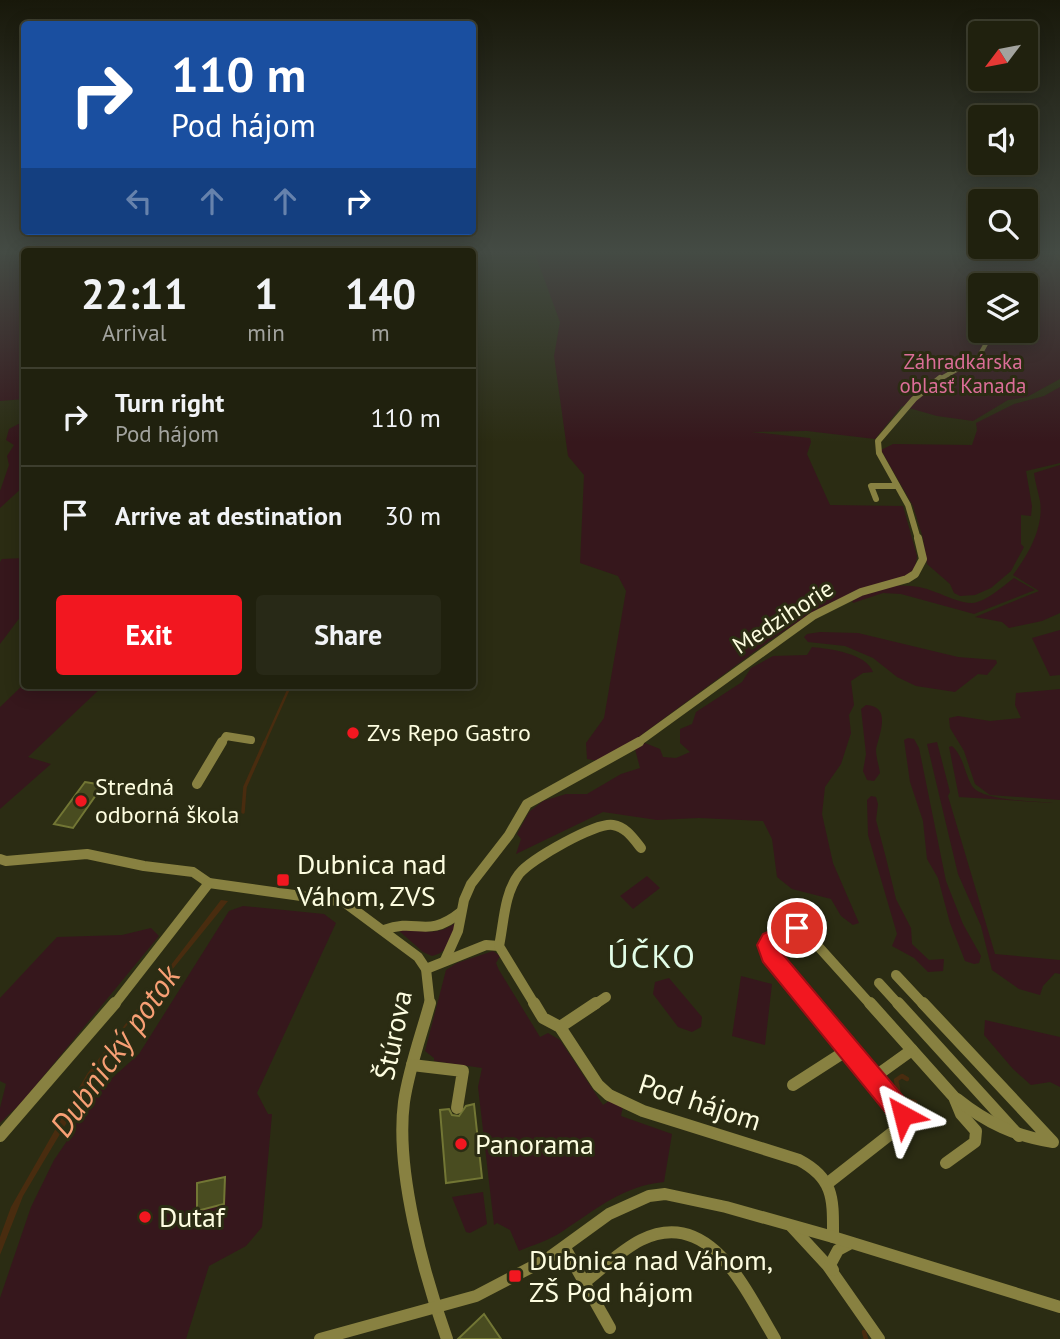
<!DOCTYPE html>
<meta charset="utf-8">
<style>
body{margin:0;font-family:"PT Sans",sans-serif;background:#282917;color:#f1f3f6;height:100vh;display:flex;flex-direction:column;font-size:26px;white-space:nowrap}
*{box-sizing:border-box;margin:0}
p{font-size:23px;color:#a2a39e}
.icon{flex:none;width:38px;height:38px;fill:none;stroke:currentColor;stroke-width:2;stroke-linecap:round;stroke-linejoin:round}
.map{position:relative;flex:1;overflow:hidden}
.sheet{position:absolute;left:21px;top:248px;width:455px;height:441px;display:flex;flex-direction:column;background:#20210e;border-radius:7px;box-shadow:0 4px 18px #0003,0 0 0 2px #3d3e2e}
.sheet>*{flex:none}
.banner{position:absolute;left:21px;top:21px;width:455px;height:214px;border-radius:7px;box-shadow:0 4px 18px #0003,0 0 0 2px #3d3e2e;background:#1a4fa0;color:#fff;overflow:hidden}
.needle{width:46px;rotate:238deg}
.tools{position:absolute;left:968px;top:21px;display:grid;gap:14px}
.tools a{display:grid;place-items:center;width:70px;height:70px;border-radius:7px;background:#20210e;box-shadow:0 4px 18px #0003,0 0 0 2px #3d3e2e;font-size:35px}
.pin{position:absolute;display:grid;place-items:center;width:60px;height:60px;color:#fff;margin:-30px;border:4px solid #fff;border-radius:50%;box-shadow:0 2px 7px #0007}
.me{position:absolute;width:77px;margin:-38px;rotate:322deg;stroke-linejoin:round;filter:drop-shadow(0 0 5px #0008)}
.turn{display:flex;align-items:center;gap:24px;height:147px;padding:0 35px;font-size:32px}
.turn .icon{width:91px;height:91px;stroke-width:2.5}
.turn b{display:block;font-size:49px;line-height:60px}
.lanes{display:flex;align-items:center;height:66px;padding:0 35px;background:#0003;justify-content:center;gap:35px;direction:ltr}
.lanes .off{opacity:.35}
.eta{display:flex;justify-content:space-evenly;align-items:center;height:119px;text-align:center}
.eta b{font-size:42px;font-weight:800;line-height:49px}
.button{display:flex;gap:14px;margin-top:auto;padding:14px 35px}
.button a{flex:1;height:80px;border-radius:7px;background:#f21720;color:#fff;font-size:28px;font-weight:800;line-height:80px;text-align:center}
.button a+a{background:#282917;color:#f1f3f6}
ul{padding:0;list-style:none}
li{display:flex;align-items:center;gap:21px;height:98px;padding:0 35px;border-top:2px solid #3d3e2e}
li div{flex:1}
li b{display:block;font-size:26px}
li em{font-style:normal}
.map>svg:first-child{display:block}
.green{fill:#36171c;fill-rule:evenodd}
.water{fill:#492c0f}
.lines{fill:none;stroke-linecap:round;stroke-linejoin:round}
.stream-far3{stroke:#492c0f;stroke-width:2}
.stream-far2{stroke:#492c0f;stroke-width:2.5}
.stream-far1{stroke:#492c0f;stroke-width:3.5}
.stream{stroke:#492c0f;stroke-width:4.5}
.building{fill:#494c20;stroke:#727634;stroke-width:2}
.street-far4{stroke:#888141;stroke-width:4.5}
.street-far3{stroke:#888141;stroke-width:6}
.street-far2{stroke:#888141;stroke-width:8}
.street-far1{stroke:#888141;stroke-width:10}
.street{stroke:#888141;stroke-width:12}
.route{fill:#f21720;stroke:#9d0f15;stroke-width:2}
.poi-dot{fill:#f21720;stroke:#2b2c13;stroke-width:2.5}
.labels{text-anchor:middle;stroke-width:6;stroke-linejoin:round;paint-order:stroke}
.far-park-label{font-size:21px;fill:#db6e98;stroke:#2b2c13}
.street-label{font-size:24px;fill:#fdfde0;stroke:#2b2c13}
.poi-label{font-size:24px;fill:#fdfde0;stroke:#2b2c13;text-anchor:start}
.near-poi-label{font-size:28px;fill:#fdfde0;stroke:#2b2c13;text-anchor:start}
.near-street-label{font-size:28px;fill:#fdfde0;stroke:#2b2c13}
.near-water-label{font-size:32px;font-style:italic;fill:#f79f74;stroke:#2b2c13}
.near-quarter-label{font-size:33px;letter-spacing:2px;fill:#e2fde8;stroke:#2b2c13}
</style>
<div class="map">
<svg width="1060" height="1339" viewBox="0 0 1060 1339">
<rect width="100%" height="100%" fill="#2b2c13"/>
<!-- green -->
<g class="green">
<polygon points="0,254 24,254 24,399 0,401"/>
<path d="M535 254H1060V379L1027 397 1008 400 973 421 937 416 902 406 875 439 807 431 751 432 810 438 811 442 807 454 830 505 903 506 917 556 915 569 904 577 859 590 818 609 769 641 621 750 598 761 587 759 586 743 604 718 626 591 618 576 580 563 584 475 568 456 554 356 560 322ZM980 285H1026V331H980Z"/>
<polygon points="1060,387 1060,463 1026,471 1032,506 1031,516 1021,515 1021,544 1024,547 1011,571 991,588 975,595 960,596 954,593 950,584 927,564 923,538 913,506 881,450 893,444 972,445 977,430 976,423 1014,404 1044,396"/>
<polygon points="24,421 24,486 0,508 0,491 9,465 7,456 14,445 6,440 9,429"/>
<path d="M1060 465V613L1042 621 1009 628 1002 622 975 617 1039 591 1013 575C1028 555 1044 528 1040 501 1038 491 1035 482 1034 473Z"/>
<polygon points="24,558 24,612 0,644 0,562 2,559"/>
<path d="M1014 578 1035 590 974 614 901 594 883 593 853 603 852 600C880 586 906 580 935 592 947 596 959 603 972 603 986 602 1002 587 1014 578Z"/>
<polygon points="1060,630 1060,675 1050,676 1032,638"/>
<polygon points="820,632 858,633 958,657 996,660 997,663 987,675 978,674 955,692 916,686 897,677 873,658 845,646 808,642 804,637 807,634"/>
<path d="M812 647C830 649 866 653 873 672L863 673 851 681 854 705 849 715 851 733 841 764 825 787 822 814 833 863 859 923 853 925 841 916 831 899 792 889 777 877 772 839 763 821 699 818 657 820 603 812 516 854 521 839 517 834 529 812 543 801 566 794H587L621 774 640 768 635 749 645 743 660 749 663 757 676 758 690 752 680 743V729L692 724 696 712 742 682 751 668 773 656 807 655Z"/>
<polygon points="24,684 103,686 28,757 51,764 0,809 0,707"/>
<polygon points="1060,689 1060,800 990,795 975,784 964,751 950,728 949,718 958,716 990,721 1021,718 1015,705 1016,693"/>
<path d="M866 705C894 706 877 739 876 750 876 757 879 766 880 773L874 781 867 780 863 771 866 754 861 709Z"/>
<polygon points="908,738 914,739 919,748 946,881 963,924 981,956 979,963 974,964 965,961 950,923 938,878 927,859 923,821 910,782 904,740"/>
<polygon points="937,742 950,792 948,796 995,954 1060,960 1060,974 1055,973 1043,986 1040,995 1019,989 992,970 981,926 958,874 927,744"/>
<path d="M952 746C964 757 964 772 972 786 982 801 1035 801 1053 803L959 797 949 747Z"/>
<polygon points="871,796 876,797 878,804 876,820 886,858 896,899 911,928 912,944 929,960 944,959 943,971 928,972 914,958 892,946 897,934 868,835 867,800"/>
<polygon points="647,876 660,888 633,909 620,896"/>
<polygon points="243,906 324,914 336,923 257,1093 268,1114 272,1114 262,1227 246,1246 209,1266 186,1339 0,1339 0,1298 31,1207 54,1160 69,1138 72,1126 92,1096 139,1054 229,911"/>
<path d="M457 921C453 937 450 952 432 956L423 952 398 930 402 927C422 931 440 937 457 921Z"/>
<polygon points="151,928 159,936 22,1102 0,1123 0,1108 6,1084 0,1081 0,998 57,937 122,935"/>
<path d="M493 951 500 956 496 963 499 970 540 1037 548 1033 560 1040 603 1105 612 1099 623 1106 621 1116 672 1134 664 1182C623 1186 596 1209 563 1231 550 1240 533 1245 519 1251L510 1230 497 1223 494 1225 478 1087 482 1068 434 1061V1058L425 1051 446 970 457 963Z"/>
<polygon points="741,976 772,984 765,1045 732,1036"/>
<polygon points="669,978 702,1017 701,1027 692,1032 678,1027 653,994 655,982"/>
<polygon points="985,1020 1060,1037 1060,1087 1050,1082 1031,1085 1013,1069 984,1035"/>
<polygon points="483,1192 487,1224 470,1233 466,1232 452,1197"/>
</g>
<!-- water -->
<polygon class="water" points="221,900 228,901 119,1035 23,1196 0,1255 0,1237 11,1207 87,1074"/>
<g class="lines">
<!-- stream-far3 -->
<polyline class="stream-far3" points="1056,254 1060,260"/>
<!-- stream-far2 -->
<polyline class="stream-far2" points="264,744 290,686"/>
<!-- stream-far1 -->
<polyline class="stream-far1" points="243,812 245,787 265,742"/>
<!-- stream -->
<g class="stream">
<polyline points="907,1079 902,1076 896,1080 900,1099 915,1102"/>
<polyline points="864,1332 866,1339"/>
</g>
</g>
<!-- building -->
<g class="building">
<polygon points="85,782 103,785 73,828 54,824"/>
<polygon points="474,1104 482,1178 446,1183 440,1110 449,1109 452,1115 459,1116 466,1106"/>
<polygon points="225,1177 224,1204 197,1211 197,1183"/>
<polygon points="484,1314 501,1339 458,1339"/>
</g>
<g class="lines">
<!-- street-far4 -->
<polyline class="street-far4" points="938,380 978,358 993,331"/>
<!-- street-far3 -->
<g class="street-far3">
<polyline points="876,499 871,486 897,486"/>
<polyline points="918,539 908,505 879,453 878,441 914,399 940,378"/>
</g>
<!-- street-far2 -->
<g class="street-far2">
<polyline points="221,744 226,736 251,740"/>
<polyline points="636,744 813,616 861,592 907,579 915,574 923,559 918,538"/>
</g>
<!-- street-far1 -->
<g class="street-far1">
<polyline points="197,784 222,742"/>
<polyline points="0,859 6,861 87,854 144,866 193,872 209,883"/>
<path d="M384 930C418 917 426 940 461 912"/>
<polyline points="445,960 458,931 464,900 471,884 509,835 527,804 639,742"/>
<polyline points="426,969 486,945 499,946"/>
<polyline points="896,975 924,1005"/>
<polyline points="879,983 899,1005"/>
<polyline points="114,1005 209,883 344,902 418,957 426,969 430,1005"/>
<path d="M535 1005 499 946C504 922 504 894 519 874 531 859 596 822 613 825 626 827 633 838 641 848"/>
<polyline points="594,1005 606,997"/>
<path d="M811 1005 770 956 768 945C779 932 793 926 808 935L871 1005"/>
</g>
<!-- street -->
<g class="street">
<path d="M430 1003C421 1036 409 1068 404 1102 395 1170 424 1275 447 1339"/>
<path d="M534 1003 543 1018 560 1027 598 1085 609 1095 643 1111 799 1160C835 1179 833 1200 833 1237"/>
<polyline points="810,1003 903,1115 902,1125 828,1183"/>
<polyline points="870,1003 954,1097 961,1114 976,1131 975,1142 946,1163"/>
<polyline points="898,1003 1019,1136"/>
<path d="M923 1003 1053 1142C1015 1136 987 1123 957 1099"/>
<polyline points="560,1027 596,1003"/>
<polyline points="412,1065 463,1071 457,1108"/>
<polyline points="873,1078 912,1050"/>
<polyline points="793,1085 849,1049"/>
<polyline points="0,1136 115,1003"/>
<polyline points="792,1227 828,1266 879,1339"/>
<polyline points="565,1248 610,1328"/>
<polyline points="833,1270 830,1265 838,1250 851,1243"/>
<path d="M585 1282C603 1268 621 1250 641 1240 710 1206 746 1291 775 1339"/>
<polyline points="320,1339 476,1296 547,1259 609,1214 649,1196 665,1194 726,1207 833,1237 1060,1307"/>
</g>
</g>
<!-- sky -->
<linearGradient id="sky" x2="0" y2="1"><stop stop-color="#18180a"/><stop offset="0.57" stop-color="#444b44"/><stop offset="1" stop-color="#444b44" stop-opacity="0"/></linearGradient>
<rect width="1060" height="442" fill="url(#sky)"/>
<!-- route -->
<polygon class="route" points="797,919 804,922 807,928 804,935 779,947 780,951 912,1107 915,1115 912,1124 903,1127 895,1124 763,962 757,945 763,934"/>
<!-- markers -->
<g class="poi-dot">
<circle cx="353" cy="733" r="7"/>
<circle cx="81" cy="801" r="7"/>
<rect x="276" y="873" width="14" height="14" rx="3.5"/>
<circle cx="461" cy="1144" r="7"/>
<circle cx="145" cy="1217" r="7"/>
<rect x="508" y="1269" width="14" height="14" rx="3.5"/>
</g>
<g class="labels">
<!-- far-park labels -->
<g class="far-park-label">
<text x="963" y="369">Záhradkárska<tspan x="963" dy="24">oblasť Kanada</tspan></text>
</g>
<!-- street labels -->
<g class="street-label">
<text transform="translate(783 617) rotate(-33)" y="8">Medzihorie</text>
</g>
<!-- poi labels -->
<g class="poi-label">
<text x="367" y="741">Zvs Repo Gastro</text>
<text x="95" y="795">Stredná<tspan x="95" dy="28">odborná škola</tspan></text>
</g>
<!-- near-poi labels -->
<g class="near-poi-label">
<text x="297" y="874">Dubnica nad<tspan x="297" dy="32">Váhom, ZVS</tspan></text>
<text x="475" y="1154">Panorama</text>
<text x="159" y="1227">Dutaf</text>
<text x="529" y="1270">Dubnica nad Váhom,<tspan x="529" dy="32">ZŠ Pod hájom</tspan></text>
</g>
<!-- near-street labels -->
<g class="near-street-label">
<text transform="translate(393 1035) rotate(-78)" y="10">Štúrova</text>
<text transform="translate(700 1102) rotate(18)" y="10">Pod hájom</text>
</g>
<!-- near-water labels -->
<g class="near-water-label">
<text transform="translate(115 1051) rotate(-55)" y="11">Dubnický potok</text>
</g>
<!-- near-quarter labels -->
<g class="near-quarter-label">
<text x="652" y="968">ÚČKO</text>
</g>
</g>
</svg>
<div class="tools">
<a><svg class="needle" viewBox="-14 -14 28 28"><path d="M0-13l5 13h-10z" fill="#e53935"/><path d="M0 13l5-13h-10z" fill="#a2a39e"/></svg></a>
<a><svg class="icon" aria-label="sound" viewBox="0 0 24 24"><path d="M4 9h4l5-4v14l-5-4H4zM17 9q2 3 0 6"/></svg></a>
<a><svg class="icon" aria-label="search" viewBox="0 0 24 24"><circle cx="10" cy="10" r="6"/><path d="M15 15l6 6"/></svg></a>
<a><svg class="icon" aria-label="layers" viewBox="0 0 24 24"><path d="M12 4l9 5-9 5-9-5zM3 14l9 5 9-5"/></svg></a>
</div>
<div class="pin" style="left:797px;top:928px;background:#d93025"><svg class="icon" aria-label="arrive" viewBox="0 0 24 24"><path d="M6 21V4h12l-3 4 3 4H6"/></svg></div>
<svg class="me" style="left:903px;top:1115px" viewBox="-20 -20 40 40"><path d="M0-17L14 15 0 8-14 15z" fill="#f21720" stroke="#fff" stroke-width="4"/></svg>
<div class="banner">
<div class="turn"><svg class="icon" aria-label="right" viewBox="0 0 24 24"><path d="M7 20v-9h11M14 6l5 5-5 5"/></svg><div><b>110 m</b>Pod hájom</div></div>
<div class="lanes"><svg class="icon off" aria-label="left" viewBox="0 0 24 24"><path d="M17 20v-9H6M10 6l-5 5 5 5"/></svg><svg class="icon off" aria-label="ahead" viewBox="0 0 24 24"><path d="M12 20V5M6 11l6-6 6 6"/></svg><svg class="icon off" aria-label="ahead" viewBox="0 0 24 24"><path d="M12 20V5M6 11l6-6 6 6"/></svg><svg class="icon" aria-label="right" viewBox="0 0 24 24"><path d="M7 20v-9h11M14 6l5 5-5 5"/></svg></div>
</div>
<section class="sheet">
<div class="eta">
<div><b>22:11</b><p>Arrival</p></div>
<div><b>1</b><p>min</p></div>
<div><b>140</b><p>m</p></div>
</div>
<ul>
<li><svg class="icon" aria-label="right" viewBox="0 0 24 24"><path d="M7 20v-9h11M14 6l5 5-5 5"/></svg><div><b>Turn right</b><p>Pod hájom</p></div><em>110 m</em></li>
<li><svg class="icon" aria-label="arrive" viewBox="0 0 24 24"><path d="M6 21V4h12l-3 4 3 4H6"/></svg><div><b>Arrive at destination</b></div><em>30 m</em></li>
</ul>
<div class="button"><a>Exit</a><a>Share</a></div>
</section>
</div>
